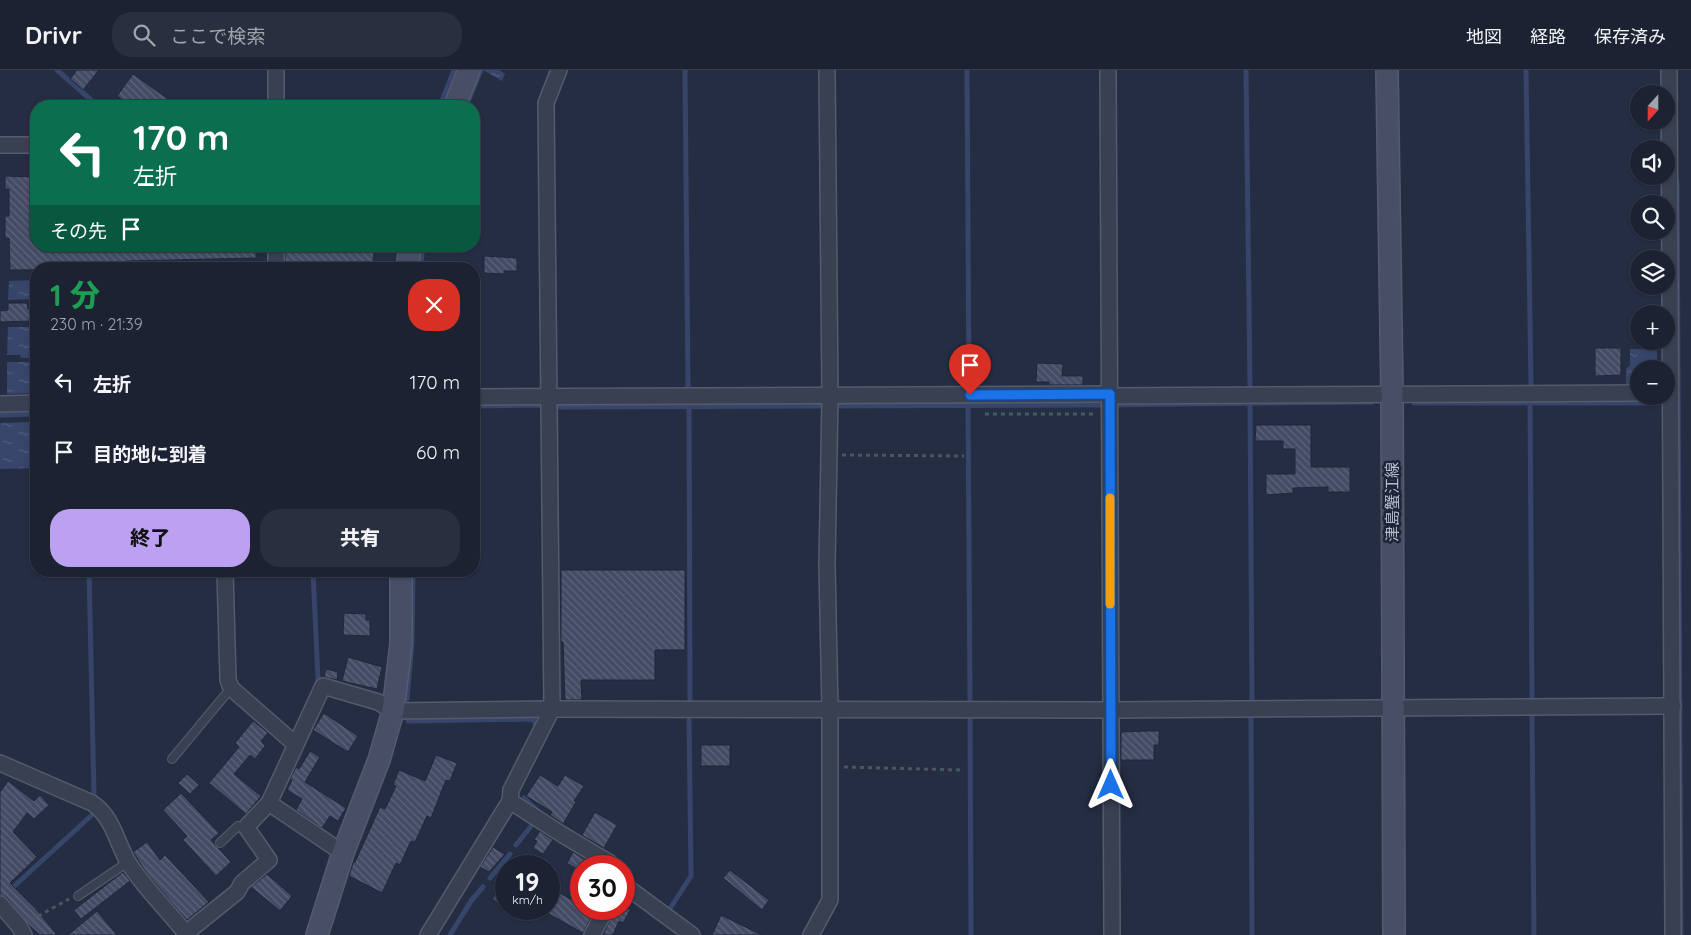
<!DOCTYPE html>
<html lang="ja">
<meta charset="utf-8">
<style>
body{margin:0;font-family:Quicksand,"Noto Sans JP",sans-serif;background:#292f3e;color:#f1f3f6;height:100vh;display:flex;flex-direction:column;font-size:19px;white-space:nowrap}
*{box-sizing:border-box;margin:0}
p{font-size:16px;color:#a0a4ac}
.icon{flex:none;width:28px;height:28px;fill:none;stroke:currentColor;stroke-width:2;stroke-linecap:round;stroke-linejoin:round}
.map{position:relative;flex:1;overflow:hidden}
.panel{position:absolute;left:30px;top:192px;width:450px;height:315px;display:flex;flex-direction:column;background:#1c2232;border-radius:20px;box-shadow:0 1px 4px #0004,0 0 0 1px #3a3f4d}
.panel>*{flex:none}
.guide{position:absolute;left:30px;top:30px;width:450px;height:152px;border-radius:20px;box-shadow:0 1px 4px #0004,0 0 0 1px #3a3f4d;background:#0b6e4f;color:#fff;overflow:hidden}
.needle{width:32px;rotate:201deg}
.tools{position:absolute;left:1630px;top:15px;display:grid;gap:10px}
.tools a{display:grid;place-items:center;width:45px;height:45px;border-radius:50%;background:#1c2232;box-shadow:0 1px 4px #0004,0 0 0 1px #3a3f4d;font-size:25px}
.speed{position:absolute;left:495px;top:785px;display:flex;gap:10px;font-size:25px;font-weight:700;text-align:center}
.speed>*{display:grid;place-content:center;width:65px;height:65px;border-radius:50%;background:#1c2232;box-shadow:0 1px 4px #0004,0 0 0 1px #3a3f4d;line-height:1}
.speed small{font-size:12px;font-weight:400}
.speed .limit{border:8px solid #d22;background:#fff;color:#111}
.pin{position:absolute;display:grid;place-items:center;width:42px;height:42px;color:#fff;margin:-51px -21px;border-radius:50% 50% 50% 0;rotate:-45deg;box-shadow:0 0 5px #0007}
.pin .icon{rotate:45deg}
.me{position:absolute;width:55px;margin:-28px;rotate:0deg;stroke-linejoin:round;filter:drop-shadow(0 0 4px #0008)}
.turn{display:flex;align-items:center;gap:18px;height:105px;padding:0 20px;font-size:22px}
.turn .icon{width:65px;height:65px;stroke-width:2.5}
.turn b{display:block;font-size:35px;line-height:42px}
.then{display:flex;align-items:center;height:48px;padding:0 20px;background:#0003;gap:10px;font-size:19px}
.round{display:grid;place-items:center;flex:none;width:52px;height:52px;border-radius:20px;background:#292f3e}
.head{display:flex;align-items:center;justify-content:space-between;height:85px;padding:0 20px}
h1{font-size:30px;font-weight:800;line-height:38px;color:#1e9e55}
.cta{display:flex;gap:10px;margin-top:auto;padding:10px 20px}
.cta a{flex:1;height:58px;border-radius:20px;background:#bca0f2;color:#111;font-size:20px;font-weight:800;line-height:58px;text-align:center}
.cta a+a{background:#292f3e;color:#f1f3f6}
ul{padding:0;list-style:none}
li{display:flex;align-items:center;gap:15px;height:70px;padding:0 20px}
li div{flex:1}
li b{display:block;font-size:19px}
li em{font-style:normal}
header{display:flex;align-items:center;gap:30px;box-sizing:border-box;height:70px;padding:0 25px;background:#1c2232;border-bottom:1px solid #3a3f4d}
header strong{font-size:24px}
nav{display:flex;gap:28px;margin-inline-start:auto;font-size:18px}
.search{width:350px;height:45px;background:#292f3e;display:flex;align-items:center;gap:12px;box-sizing:border-box;padding:0 18px;border-radius:20px;color:#a0a4ac;font-size:19px}
.map>svg:first-child{display:block}
.water{fill:url(#water-ripples)}
.lines{fill:none;stroke-linecap:round;stroke-linejoin:round}
.stream{stroke:#38456b;stroke-width:5}
.building{fill:url(#building-back-hatch);stroke:#20273a}
.lane-casing{stroke:#545b6d;stroke-width:10}
.street-casing{stroke:#545b6d;stroke-width:18}
.secondary-casing{stroke:#545b6d;stroke-width:24}
.path{stroke:#455960;stroke-width:3;stroke-dasharray:4 4;stroke-linecap:butt}
.lane{stroke:#394052;stroke-width:8}
.street{stroke:#394052;stroke-width:15}
.secondary{stroke:#474e66;stroke-width:21}
.route-casing{stroke:#114b97;stroke-width:12}
.route{stroke:#1a73e8;stroke-width:9}
.slow{stroke:#f59e0b;stroke-width:9}
.labels{text-anchor:middle;stroke-width:5;stroke-linejoin:round;paint-order:stroke}
.street-label{font-size:16px;fill:#b6bbcc;stroke:#1e2538}
</style>
<header>
<strong>Drivr</strong>
<div class="search"><svg class="icon" aria-label="search" viewBox="0 0 24 24"><circle cx="10" cy="10" r="6"/><path d="M15 15l6 6"/></svg>ここで検索</div>
<nav><a>地図</a><a>経路</a><a>保存済み</a></nav>
</header>
<div class="map">
<svg width="1691" height="865" viewBox="0 0 1691 865">
<defs>
<pattern id="water-ripples" width="26" height="14" patternUnits="userSpaceOnUse" patternTransform="scale(1.25)"><rect width="26" height="14" fill="#38456b"/><path d="M2 4q2-2 4 0t4 0M15 11q2-2 4 0t4 0" fill="none" stroke="#535e7f"/></pattern>
<pattern id="building-back-hatch" width="6" height="6" patternUnits="userSpaceOnUse" patternTransform="scale(1.25)"><rect width="6" height="6" fill="#444c65"/><path d="M-1 5l2 2M0 0l6 6M5-1l2 2" fill="none" stroke="#5d647a"/></pattern>
</defs>
<rect width="100%" height="100%" fill="#252d43"/>
<!-- water -->
<g class="water">
<polygon points="483,0 499,0 505,4 502,11"/>
<polygon points="36,210 36,236 32,236 32,229 8,230 9,211"/>
<polygon points="8,257 36,257 36,288 21,288 20,285 7,285"/>
<polygon points="1630,279 1657,279 1657,299 1639,299 1639,315 1626,315 1626,299 1630,295"/>
<polygon points="7,292 36,292 36,323 7,324"/>
<polygon points="34,352 36,398 0,399 0,353"/>
</g>
<g class="lines">
<!-- stream -->
<g class="stream">
<polyline points="57,0 98,36"/>
<polyline points="685,0 688,318"/>
<polyline points="967,0 969,319"/>
<polyline points="1246,0 1250,317"/>
<polyline points="1526,0 1531,316"/>
<polyline points="469,29 481,0"/>
<polyline points="440,36 454,0"/>
<polyline points="1677,111 1681,865"/>
<polyline points="137,184 137,199"/>
<polyline points="420,199 423,176"/>
<polyline points="1530,330 1532,629"/>
<polyline points="1250,332 1252,629"/>
<polyline points="968,333 970,630"/>
<polyline points="1414,333 1658,333"/>
<polyline points="689,334 690,631"/>
<polyline points="474,336 539,335 560,337 1097,335 1372,332"/>
<polyline points="0,345 36,344"/>
<polyline points="89,501 94,725"/>
<polyline points="313,501 318,610"/>
<polyline points="407,629 412,572 413,501"/>
<polyline points="1532,645 1534,865"/>
<polyline points="1251,648 1252,865"/>
<polyline points="970,649 971,865"/>
<polyline points="408,651 533,649 537,657 535,661"/>
<polyline points="524,728 538,741"/>
<polyline points="516,775 532,755"/>
<polyline points="490,808 510,784"/>
<polyline points="10,820 94,743"/>
<polyline points="669,840 691,806 689,650"/>
<polyline points="450,865 471,831 483,817"/>
</g>
</g>
<!-- building -->
<g class="building">
<polygon points="77,0 99,0 83,20 70,9"/>
<polygon points="133,4 178,36 132,36 117,26"/>
<polygon points="5,106 36,107 36,176 256,176 256,188 127,191 128,199 10,200 9,168 5,168 5,146 9,146 9,119 5,119"/>
<polygon points="285,176 374,176 373,199 285,199"/>
<polygon points="484,186 517,188 517,201 504,201 504,204 484,203"/>
<polygon points="8,233 27,233 28,239 33,239 33,251 0,252 0,241 8,240"/>
<polygon points="1595,278 1621,278 1621,305 1595,306"/>
<polygon points="1037,293 1063,294 1062,306 1083,306 1083,315 1049,315 1049,312 1036,312"/>
<polygon points="1256,355 1311,355 1311,397 1350,397 1350,422 1328,422 1328,417 1293,418 1293,423 1266,425 1266,404 1295,404 1295,379 1283,379 1283,371 1255,371"/>
<polygon points="561,500 685,500 685,580 655,580 655,610 581,610 582,630 565,630 563,572 561,572"/>
<polygon points="344,543 366,544 366,550 370,550 370,566 343,565"/>
<polygon points="348,587 382,597 377,619 342,611"/>
<polygon points="326,599 338,602 337,610 324,607"/>
<polygon points="324,643 358,666 348,682 313,660"/>
<polygon points="253,651 268,663 261,671 265,676 255,689 250,685 234,704 261,726 246,744 209,713 239,677 235,673"/>
<polygon points="1146,661 1159,661 1159,675 1154,675 1154,690 1121,690 1121,662"/>
<rect x="701" y="675" width="29" height="21"/>
<polygon points="310,681 320,687 305,712 346,738 338,751 330,746 322,758 296,740 302,729 287,720 292,710 290,709 296,697 299,699"/>
<polygon points="436,685 457,693 450,711 446,710 431,748 427,746 415,772 411,771 400,795 396,793 382,823 349,806 353,793 355,792 380,737 385,739 396,716 393,715 399,700 425,711"/>
<polygon points="187,704 199,715 190,724 178,713"/>
<polygon points="540,705 558,716 565,705 584,716 574,731 576,732 563,754 550,745 552,742 526,726"/>
<polygon points="8,711 34,731 40,725 49,735 34,749 27,743 13,762 37,787 10,813 36,839 57,865 40,865 29,855 7,828 0,825 0,722"/>
<polygon points="181,723 219,763 211,770 231,792 216,806 183,770 187,766 163,740"/>
<polygon points="595,742 617,755 604,778 582,765"/>
<polygon points="540,761 553,770 543,784 533,778 537,771 534,770"/>
<polygon points="147,772 160,790 165,785 209,832 187,850 148,805 133,782"/>
<polygon points="493,777 505,784 489,802 480,797"/>
<polygon points="573,782 594,795 593,796 581,796 581,802 567,793"/>
<polygon points="730,800 769,830 762,840 723,808"/>
<polygon points="123,802 130,811 81,849 74,840"/>
<polygon points="267,804 292,826 280,841 251,817"/>
<polygon points="506,808 506,839 492,829"/>
<polygon points="549,817 581,835 581,839 587,839 594,842 583,863 549,844"/>
<polygon points="615,839 631,839 623,853 619,851 613,865 603,865"/>
<polygon points="97,841 117,865 68,865"/>
<polygon points="721,845 762,865 712,865"/>
</g>
<g class="lines">
<defs>
<g id="lane">
<polyline points="172,689 231,618"/>
<polyline points="220,773 238,756 246,757"/>
<polyline points="78,826 128,792"/>
</g>
<g id="street">
<polyline points="1108,0 1112,865"/>
<polyline points="1669,0 1673,865"/>
<polyline points="276,36 276,0"/>
<polyline points="0,75 36,75"/>
<polyline points="276,176 276,199"/>
<polyline points="1109,326 1639,323"/>
<polyline points="474,327 1109,324"/>
<polyline points="0,334 36,333"/>
<polyline points="225,501 228,610 231,618 295,674"/>
<path d="M0 693 92 733C113 747 116 771 128 792 143 817 169 841 187 865"/>
<polyline points="510,731 563,765 610,793 613,796"/>
<polyline points="343,783 269,733 323,616 378,632 393,641 552,639 1111,640 1673,636"/>
<polyline points="624,815 692,865"/>
<polyline points="0,834 19,856 24,865"/>
<polyline points="186,863 237,822 242,813 269,790 246,757 269,733"/>
<polyline points="428,865 510,731 511,720 552,639 546,33 559,0"/>
<polyline points="592,865 606,839"/>
<polyline points="811,865 830,830 830,640 827,495 830,326 827,0"/>
</g>
<g id="secondary">
<polyline points="1387,0 1392,324 1394,865"/>
<polyline points="455,36 469,0"/>
<polyline points="407,199 410,176"/>
<polyline points="317,865 343,783 379,690 393,641 401,574 401,501"/>
</g>
</defs>
<!-- lane casing -->
<use href="#lane" class="lane-casing"/>
<!-- street casing -->
<use href="#street" class="street-casing"/>
<!-- secondary casing -->
<use href="#secondary" class="secondary-casing"/>
<!-- path -->
<g class="path">
<polyline points="985,344 1095,344"/>
<polyline points="842,385 964,386"/>
<polyline points="844,697 961,700"/>
<polyline points="31,850 69,829"/>
</g>
<!-- lane -->
<use href="#lane" class="lane"/>
<!-- street -->
<use href="#street" class="street"/>
<!-- secondary -->
<use href="#secondary" class="secondary"/>
</g>
<g class="lines">
<defs>
<polyline id="route" points="970,325 1110,324 1111,715"/>
</defs>
<!-- route casing -->
<use href="#route" class="route-casing"/>
<!-- route -->
<use href="#route" class="route"/>
<!-- slow -->
<polyline class="slow" points="1110,428 1110,534"/>
</g>
<g class="labels">
<!-- street labels -->
<g class="street-label">
<text transform="translate(1392 432) rotate(-90)" y="6">津島蟹江線</text>
</g>
</g>
</svg>
<div class="tools">
<a><svg class="needle" viewBox="-14 -14 28 28"><path d="M0-13l5 13h-10z" fill="#e53935"/><path d="M0 13l5-13h-10z" fill="#a0a4ac"/></svg></a>
<a><svg class="icon" aria-label="sound" viewBox="0 0 24 24"><path d="M4 9h4l5-4v14l-5-4H4zM17 9q2 3 0 6"/></svg></a>
<a><svg class="icon" aria-label="search" viewBox="0 0 24 24"><circle cx="10" cy="10" r="6"/><path d="M15 15l6 6"/></svg></a>
<a><svg class="icon" aria-label="layers" viewBox="0 0 24 24"><path d="M12 4l9 5-9 5-9-5zM3 14l9 5 9-5"/></svg></a>
<a>+</a>
<a>−</a>
</div>
<div class="speed"><div>19<small>km/h</small></div><div class="limit">30</div></div>
<div class="pin" style="left:970px;top:325px;background:#d93025"><svg class="icon" aria-label="arrive" viewBox="0 0 24 24"><path d="M6 21V4h12l-3 4 3 4H6"/></svg></div>
<svg class="me" style="left:1111px;top:715px" viewBox="-20 -20 40 40"><path d="M0-17L14 15 0 8-14 15z" fill="#1a73e8" stroke="#fff" stroke-width="4"/></svg>
<div class="guide">
<div class="turn"><svg class="icon" aria-label="left" viewBox="0 0 24 24"><path d="M17 20v-9H6M10 6l-5 5 5 5"/></svg><div><b>170 m</b>左折</div></div>
<div class="then">その先<svg class="icon" aria-label="arrive" viewBox="0 0 24 24"><path d="M6 21V4h12l-3 4 3 4H6"/></svg></div>
</div>
<section class="panel">
<div class="head"><div><h1>1 分</h1><p>230 m · 21:39</p></div><a class="round" style="background:#d93025;color:#fff"><svg class="icon" aria-label="close" viewBox="0 0 24 24"><path d="M6 6l12 12M18 6L6 18"/></svg></a></div>
<ul>
<li><svg class="icon" aria-label="left" viewBox="0 0 24 24"><path d="M17 20v-9H6M10 6l-5 5 5 5"/></svg><div><b>左折</b></div><em>170 m</em></li>
<li><svg class="icon" aria-label="arrive" viewBox="0 0 24 24"><path d="M6 21V4h12l-3 4 3 4H6"/></svg><div><b>目的地に到着</b></div><em>60 m</em></li>
</ul>
<div class="cta"><a>終了</a><a>共有</a></div>
</section>
</div>
